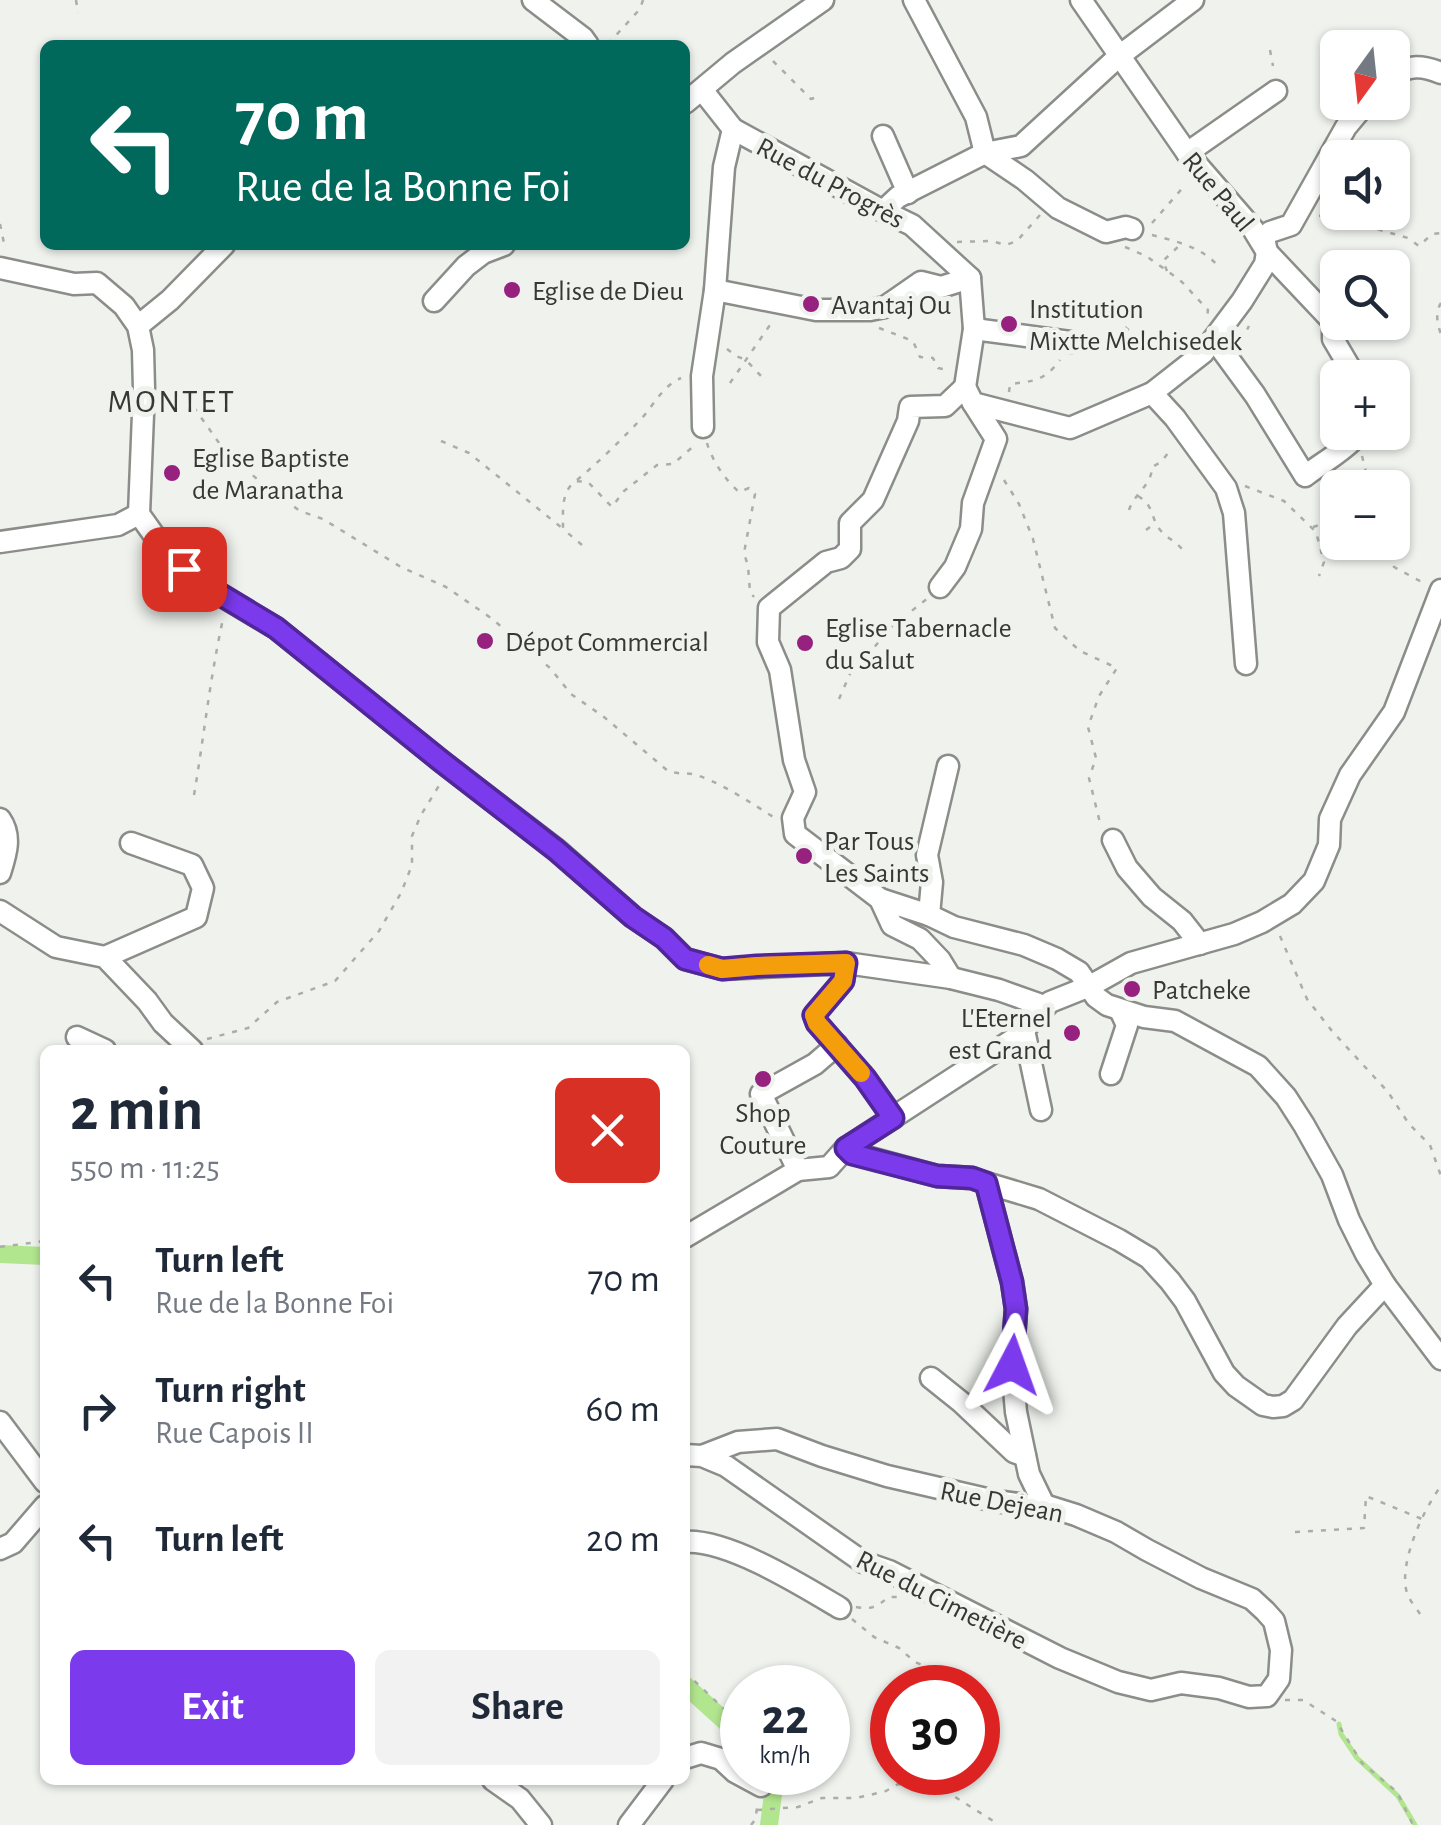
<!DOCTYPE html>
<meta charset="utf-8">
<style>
body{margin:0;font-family:"Alegreya Sans",sans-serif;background:#f2f2f3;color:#1f2937;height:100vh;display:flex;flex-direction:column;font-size:38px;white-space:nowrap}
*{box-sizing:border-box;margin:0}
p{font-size:32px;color:#747a83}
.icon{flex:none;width:55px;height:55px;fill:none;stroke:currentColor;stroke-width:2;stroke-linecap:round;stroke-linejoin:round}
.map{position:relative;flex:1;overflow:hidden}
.panel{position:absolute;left:40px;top:1045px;width:650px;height:740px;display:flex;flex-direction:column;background:#fff;border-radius:15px;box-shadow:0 2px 8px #0004}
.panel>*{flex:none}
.banner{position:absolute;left:40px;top:40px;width:650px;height:210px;border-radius:15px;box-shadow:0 2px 8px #0004;background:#00695c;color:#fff;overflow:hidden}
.needle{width:65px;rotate:195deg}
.tools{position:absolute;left:1320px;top:30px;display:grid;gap:20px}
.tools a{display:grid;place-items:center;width:90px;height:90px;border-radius:15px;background:#fff;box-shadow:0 2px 8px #0004;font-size:50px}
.speed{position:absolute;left:720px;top:1665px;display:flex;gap:20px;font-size:50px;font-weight:700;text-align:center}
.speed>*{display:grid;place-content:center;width:130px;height:130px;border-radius:50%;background:#fff;box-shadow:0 2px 8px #0004;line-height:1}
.speed small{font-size:25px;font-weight:400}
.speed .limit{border:15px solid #d22;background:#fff;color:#111}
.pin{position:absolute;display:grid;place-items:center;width:85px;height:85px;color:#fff;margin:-42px;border-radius:20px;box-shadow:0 5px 15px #0006}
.me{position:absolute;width:110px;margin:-55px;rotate:4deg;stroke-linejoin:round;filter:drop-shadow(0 0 8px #0008)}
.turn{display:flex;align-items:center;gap:35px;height:210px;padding:0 30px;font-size:45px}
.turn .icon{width:130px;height:130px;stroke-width:2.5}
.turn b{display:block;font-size:70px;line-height:85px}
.round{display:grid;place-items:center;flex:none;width:105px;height:105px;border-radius:15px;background:#f2f2f3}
.overview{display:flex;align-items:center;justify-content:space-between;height:170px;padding:0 30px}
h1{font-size:60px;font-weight:700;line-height:75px}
.button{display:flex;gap:20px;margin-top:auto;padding:20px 30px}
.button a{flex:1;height:115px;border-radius:15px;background:#7c3aed;color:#fff;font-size:40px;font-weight:700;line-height:115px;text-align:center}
.button a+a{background:#f2f2f3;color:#1f2937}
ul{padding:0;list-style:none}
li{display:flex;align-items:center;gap:30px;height:130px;padding:0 30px}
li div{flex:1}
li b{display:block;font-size:38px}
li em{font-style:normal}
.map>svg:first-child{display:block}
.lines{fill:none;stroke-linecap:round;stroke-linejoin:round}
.stream{stroke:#b2e68e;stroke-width:5}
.canal{stroke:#b2e68e;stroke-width:18}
.minor-casing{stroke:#8b8d89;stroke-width:25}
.path{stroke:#abada9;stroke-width:2.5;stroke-dasharray:5 8;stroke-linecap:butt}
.minor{stroke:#fff;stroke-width:20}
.route-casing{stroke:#51269a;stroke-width:25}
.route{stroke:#7c3aed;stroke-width:18}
.slow{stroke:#f59e0b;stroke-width:18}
.poi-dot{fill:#96217f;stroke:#eff2ed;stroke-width:4}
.labels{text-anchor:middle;stroke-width:10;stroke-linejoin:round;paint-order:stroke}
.street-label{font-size:28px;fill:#373836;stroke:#eff2ed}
.poi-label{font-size:28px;fill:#373836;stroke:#eff2ed;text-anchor:start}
.quarter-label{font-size:32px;letter-spacing:2.5px;fill:#373836;stroke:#eff2ed}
</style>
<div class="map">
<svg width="1441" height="1825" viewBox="0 0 1441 1825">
<rect width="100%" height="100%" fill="#eff2ed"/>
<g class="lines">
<!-- stream -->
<polyline class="stream" points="1339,1724 1341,1734 1357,1758 1398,1796 1415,1825"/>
<!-- canal -->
<g class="canal">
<polyline points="0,1254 45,1256"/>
<polyline points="685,1685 738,1733 742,1741"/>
<polyline points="760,1772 773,1794 769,1825"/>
</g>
<defs>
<g id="minor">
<polyline points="533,0 583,38 588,45"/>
<polyline points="914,0 976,117 985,153 1025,180 1058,208 1106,232 1126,227 1132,229"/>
<polyline points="1081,0 1187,153 1253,229 1267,252 1333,322 1333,339 1356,378"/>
<path d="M1392 75C1410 65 1422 65 1441 73"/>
<polyline points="703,91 733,129 883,211 912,225 970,278 974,329 965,387"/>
<polyline points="685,103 733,63 823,0"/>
<polyline points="883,136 908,193"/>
<polyline points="1187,153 1276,91"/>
<polyline points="883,211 898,197 985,153 1021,146 1118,57 1193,0"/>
<polyline points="0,268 74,284 97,283 124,306 138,326 143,350 144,389 139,514 161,545 184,569 207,587 276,628 441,761 557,850 633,917 664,938 685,959 722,969 846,963 951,978 999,990 1044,1006"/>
<polyline points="715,290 816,310 870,310 885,307 921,282 941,287 970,278"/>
<polyline points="434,301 466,266 483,253 504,245"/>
<polyline points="138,326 170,300 224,245"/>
<polyline points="974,329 1070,342"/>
<path d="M1214 339 1255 395 1305 476C1323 462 1343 452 1358 435V432"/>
<polyline points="1152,393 1175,418 1226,488 1234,513 1246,664"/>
<polyline points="703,427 702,376 715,290 724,167 733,129"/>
<polyline points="0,542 118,525 139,514"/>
<polyline points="940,587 955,567 971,529 973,503 996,439 973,403"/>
<path d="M0 819C12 836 6 854 0 873"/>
<polyline points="1113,840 1127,868 1152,897 1182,921 1200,944"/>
<polyline points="880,899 929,915 954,927 1024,945 1057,959 1079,972 1096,997 1107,1005 1144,1017 1175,1021 1258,1066 1286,1097 1304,1125 1332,1175 1349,1220 1366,1254 1385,1285 1441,1359"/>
<polyline points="0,911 56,947 105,957 147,1001 163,1023 192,1050"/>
<polyline points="929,915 932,882 927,855 948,766"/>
<polyline points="105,957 196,917 203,888 192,865 131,843"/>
<polyline points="846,963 843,981 814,1015 817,1023 865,1078 893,1117"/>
<polyline points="951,978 940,960 920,939 892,925 880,899 795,834 793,818 805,792 794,760 780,670 768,642 769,608 826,562 841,558 850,549 850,523 873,500 908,421 910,407 945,406 965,387 973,403 1070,428 1152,393 1203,353 1242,301 1265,264 1267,252 1264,238 1270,232 1291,225 1346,127 1367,102"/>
<polyline points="1024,1030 1041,1110"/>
<polyline points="77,1037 105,1050"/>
<polyline points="1111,1074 1127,1025 1120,1010"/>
<polyline points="846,1148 852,1153 937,1176 972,1178 986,1183 1012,1282 1016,1309 1012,1365 1016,1412 1029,1474 1044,1505"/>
<polyline points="798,1170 761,1094 815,1064 837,1045"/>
<polyline points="986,1183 1039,1199 1119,1240 1149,1258 1170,1281 1185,1301 1224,1373 1236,1386 1263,1405 1273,1407 1283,1406 1293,1400 1347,1326 1385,1285"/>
<polyline points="685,1237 798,1170 829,1167 846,1148 1017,1037 1050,1002 1090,986 1131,963 1234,934 1262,922 1292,904 1314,881 1329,845 1330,819 1350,775 1394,712 1441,590"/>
<polyline points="931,1378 961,1402 1014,1452 1025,1456"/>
<polyline points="0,1422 45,1482"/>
<polyline points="685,1455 702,1456 726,1466 863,1562 889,1571 1060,1658 1118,1682 1151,1690 1181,1683 1219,1688 1249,1697 1267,1696 1279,1679 1281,1650 1274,1621 1265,1611 1252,1599 1201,1578 1147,1550 1116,1532 1076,1515 1044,1505 1026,1505 995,1501 887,1476 822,1456 777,1439 738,1442 702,1456"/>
<path d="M685 1542C728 1539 803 1586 840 1608"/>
<polyline points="0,1549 13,1543 45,1506"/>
<polyline points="685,1758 701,1753 721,1759 735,1772 761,1786"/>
<polyline points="493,1780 520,1799 541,1825"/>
<polyline points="629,1825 663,1780"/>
</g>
</defs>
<!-- minor casing -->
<use href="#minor" class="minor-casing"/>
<!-- path -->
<g class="path">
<polyline points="76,0 78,13"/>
<polyline points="608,44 640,9 643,0"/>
<polyline points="1270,50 1273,66"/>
<polyline points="773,61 811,99 821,96"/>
<polyline points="1343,212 1373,228 1408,238 1419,246 1432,234 1441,233"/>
<polyline points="1319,216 1341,213"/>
<polyline points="1152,223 1186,184"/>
<polyline points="0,224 5,248"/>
<path d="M1152 235C1175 241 1202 247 1218 266"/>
<polyline points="957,242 991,241 1006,245 1017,241 1040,215"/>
<polyline points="1125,247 1146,256 1166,270 1182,282 1208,310 1207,317"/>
<polyline points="1167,271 1163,261 1182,243"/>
<path d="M1441 303C1435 312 1437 324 1441 334"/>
<polyline points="1125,327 1145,343 1178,346"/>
<polyline points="879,328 913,341 920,357 933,358 938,368 947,370"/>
<polyline points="1241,341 1249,326"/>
<polyline points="1170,344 1191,337"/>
<polyline points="727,349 736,356 746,360 761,376"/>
<polyline points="730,383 772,322"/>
<path d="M160 391 188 399 224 450 265 486 300 511 323 519 401 567 446 587 491 618 550 668 571 694 604 717 668 771C677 774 684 773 692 774 716 779 754 805 775 818"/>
<path d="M1009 392 1010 384C1035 381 1044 381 1060 360"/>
<polyline points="441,441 469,453 562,528"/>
<path d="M707 443C712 460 725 480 739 492L749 488 755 494 744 553 748 566 750 592 754 597"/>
<polyline points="1362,456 1370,488"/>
<path d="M577 480C600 461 621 440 642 418 655 403 663 386 681 378"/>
<polyline points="1004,480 1019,504 1033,539 1055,628 1080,651 1117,668 1099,696 1088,727 1096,758 1089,778 1101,827"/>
<polyline points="1245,486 1284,501 1316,532 1324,562 1319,576"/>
<path d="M1138 496C1156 507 1150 520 1162 532 1169 539 1176 542 1182 549"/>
<path d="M1129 510C1134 494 1152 485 1152 467L1161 462 1172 448"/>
<polyline points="1313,527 1338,519"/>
<polyline points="1146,530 1154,524"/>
<polyline points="1384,542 1389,550 1394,567 1420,581 1426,582"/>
<path d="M582 545 563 529C563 510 561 493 575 481L588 482 612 507 624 491 657 465 673 464 696 444"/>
<polyline points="839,699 853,667 868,655 890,628 928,598"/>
<path d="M194 795C204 736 210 678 223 619"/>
<polyline points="1280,936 1307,999 1332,1031 1388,1092 1409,1124 1430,1145 1441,1176"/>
<polyline points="207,1039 248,1028 277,1002 335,981 379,931 401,893 412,865 412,836 421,815 440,784"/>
<polyline points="0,1247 45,1241"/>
<polyline points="1295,1532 1364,1528 1366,1496 1422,1519"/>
<path d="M856 1607C870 1610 878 1607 888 1597H899"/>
<path d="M1420 1614C1416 1608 1410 1601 1407 1593 1398 1564 1423 1510 1441 1486"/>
<polyline points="852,1619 874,1637 899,1648 915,1662 934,1670 957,1688"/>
<polyline points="685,1672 742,1726"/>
<polyline points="1285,1700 1303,1700 1336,1721 1362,1763 1397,1792 1413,1825"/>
<path d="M757 1810 798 1807 822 1798H856L870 1795 886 1791 898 1784C909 1787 923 1782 935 1782L947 1792 995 1822"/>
<polyline points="751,1825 755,1820 758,1803"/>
</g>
<!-- minor -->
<use href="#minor" class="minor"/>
</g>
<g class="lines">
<defs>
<polyline id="route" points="184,569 208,587 276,628 441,761 556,850 633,917 664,938 685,959 722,969 757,966 846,963 843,981 814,1015 817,1023 865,1078 893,1118 846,1148 852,1154 937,1176 972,1178 986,1183 1012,1282 1016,1309 1012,1365"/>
</defs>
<!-- route casing -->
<use href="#route" class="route-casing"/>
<!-- route -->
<use href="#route" class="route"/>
<!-- slow -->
<polyline class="slow" points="708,965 722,969 757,966 846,963 843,981 814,1015 817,1023 861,1073"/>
</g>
<!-- markers -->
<g class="poi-dot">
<circle cx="512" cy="290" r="10"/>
<circle cx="811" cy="304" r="10"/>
<circle cx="1009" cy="324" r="10"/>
<circle cx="172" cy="473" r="10"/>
<circle cx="485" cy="641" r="10"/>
<circle cx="805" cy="643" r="10"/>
<circle cx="804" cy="856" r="10"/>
<circle cx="1132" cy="989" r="10"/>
<circle cx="1072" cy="1033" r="10"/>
<circle cx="763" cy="1079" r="10"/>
</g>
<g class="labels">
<!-- street labels -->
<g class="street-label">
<text transform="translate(831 182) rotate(28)" y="10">Rue du Progrès</text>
<text transform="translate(1219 191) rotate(50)" y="10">Rue Paul</text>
<text transform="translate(1002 1501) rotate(11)" y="10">Rue Dejean</text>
<text transform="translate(942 1599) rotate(27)" y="10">Rue du Cimetière</text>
</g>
<!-- poi labels -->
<g class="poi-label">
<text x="532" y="300">Eglise de Dieu</text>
<text x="831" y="314">Avantaj Ou</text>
<text x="1029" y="318">Institution<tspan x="1029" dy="32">Mixtte Melchisedek</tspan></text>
<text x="192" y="467">Eglise Baptiste<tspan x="192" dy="32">de Maranatha</tspan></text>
<text x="825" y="637">Eglise Tabernacle<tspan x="825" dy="32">du Salut</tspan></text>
<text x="505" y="651">Dépot Commercial</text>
<text x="824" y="850">Par Tous<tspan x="824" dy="32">Les Saints</tspan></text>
<text x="1152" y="999">Patcheke</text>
<text x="1052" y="1027" text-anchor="end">L'Eternel<tspan x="1052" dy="32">est Grand</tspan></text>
<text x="763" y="1122" text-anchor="middle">Shop<tspan x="763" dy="32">Couture</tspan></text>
</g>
<!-- quarter labels -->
<g class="quarter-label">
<text x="172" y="412">MONTET</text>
</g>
</g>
</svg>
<div class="tools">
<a><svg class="needle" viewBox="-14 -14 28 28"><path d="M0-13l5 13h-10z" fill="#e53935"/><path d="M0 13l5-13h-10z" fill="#747a83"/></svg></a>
<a><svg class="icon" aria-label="sound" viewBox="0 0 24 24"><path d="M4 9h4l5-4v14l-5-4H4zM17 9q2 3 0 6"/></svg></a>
<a><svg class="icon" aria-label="search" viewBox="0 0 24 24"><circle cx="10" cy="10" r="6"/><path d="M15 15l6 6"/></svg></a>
<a>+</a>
<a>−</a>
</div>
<div class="speed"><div>22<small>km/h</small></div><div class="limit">30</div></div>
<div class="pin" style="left:184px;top:569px;background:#d93025"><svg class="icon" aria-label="arrive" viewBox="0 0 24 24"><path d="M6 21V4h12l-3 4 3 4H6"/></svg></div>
<svg class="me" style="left:1012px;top:1365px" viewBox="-20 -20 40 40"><path d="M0-17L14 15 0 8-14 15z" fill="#7c3aed" stroke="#fff" stroke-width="4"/></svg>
<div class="banner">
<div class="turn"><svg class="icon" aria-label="left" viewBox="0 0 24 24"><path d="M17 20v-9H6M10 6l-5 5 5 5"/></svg><div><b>70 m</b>Rue de la Bonne Foi</div></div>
</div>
<section class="panel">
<div class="overview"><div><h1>2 min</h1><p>550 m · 11:25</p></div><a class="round" style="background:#d93025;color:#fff"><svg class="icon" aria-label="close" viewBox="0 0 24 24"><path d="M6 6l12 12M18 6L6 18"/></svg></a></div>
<ul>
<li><svg class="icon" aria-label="left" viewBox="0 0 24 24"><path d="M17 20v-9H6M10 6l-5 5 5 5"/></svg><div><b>Turn left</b><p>Rue de la Bonne Foi</p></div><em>70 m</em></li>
<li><svg class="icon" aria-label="right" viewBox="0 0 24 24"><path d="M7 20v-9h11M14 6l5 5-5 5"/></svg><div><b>Turn right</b><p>Rue Capois II</p></div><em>60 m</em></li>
<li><svg class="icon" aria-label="left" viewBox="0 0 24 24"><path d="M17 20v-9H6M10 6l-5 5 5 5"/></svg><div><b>Turn left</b></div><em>20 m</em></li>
</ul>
<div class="button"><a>Exit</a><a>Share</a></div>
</section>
</div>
